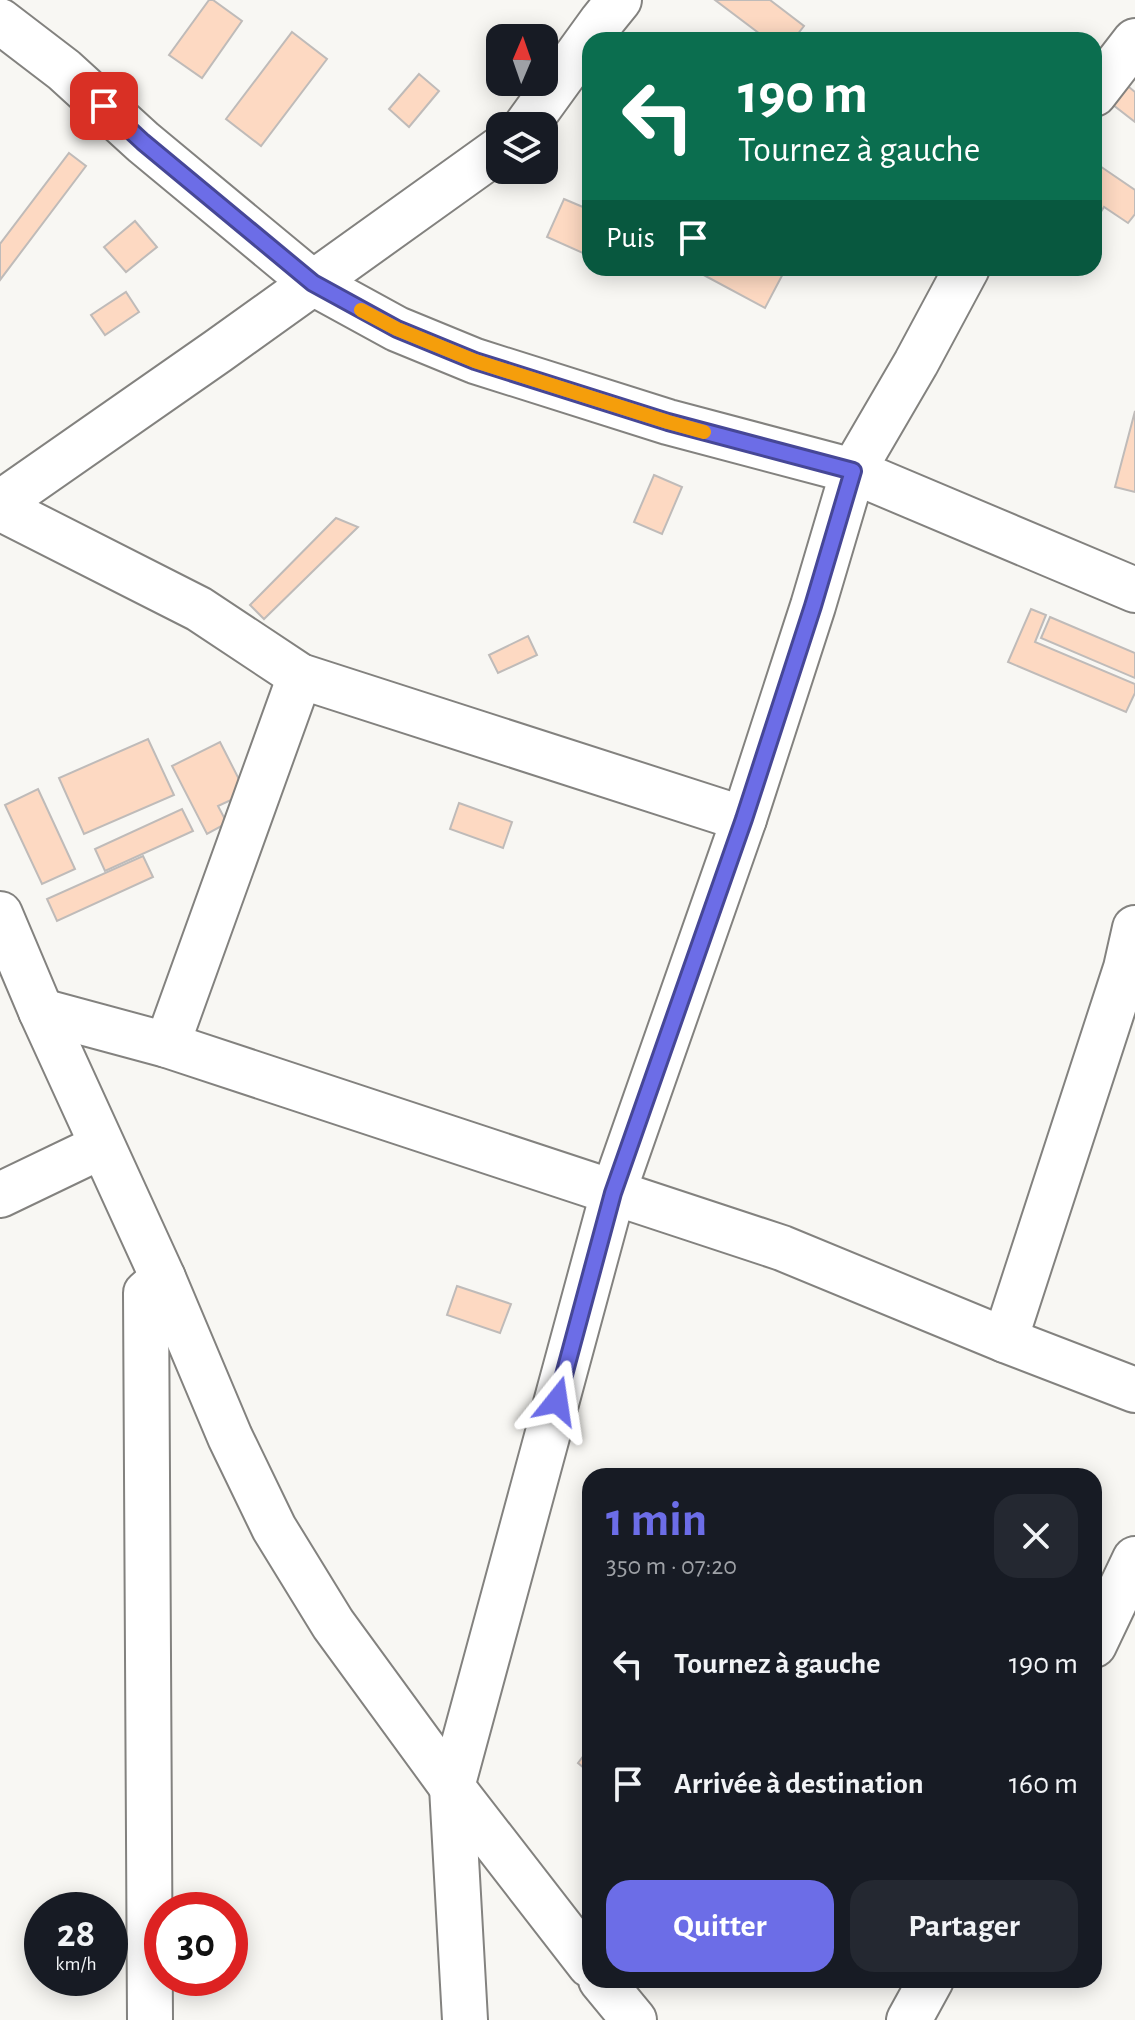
<!DOCTYPE html>
<html lang="fr">
<meta charset="utf-8">
<style>
body{margin:0;font-family:"Alegreya Sans",sans-serif;background:#242831;color:#f1f3f6;height:100vh;display:flex;flex-direction:column;font-size:30px;white-space:nowrap}
*{box-sizing:border-box;margin:0}
p{font-size:26px;color:#9ea1a6}
.icon{flex:none;width:44px;height:44px;fill:none;stroke:currentColor;stroke-width:2;stroke-linecap:round;stroke-linejoin:round}
.map{position:relative;flex:1;overflow:hidden}
.drawer{position:absolute;left:582px;top:1468px;width:520px;height:520px;display:flex;flex-direction:column;background:#171b24;border-radius:24px;box-shadow:0 4px 20px #0003}
.drawer>*{flex:none}
.top-card{position:absolute;left:582px;top:32px;width:520px;height:244px;border-radius:24px;box-shadow:0 4px 20px #0003;background:#0b6e4f;color:#fff;overflow:hidden}
.needle{width:52px;rotate:2deg}
.buttons{position:absolute;left:486px;top:24px;display:grid;gap:16px}
.buttons a{display:grid;place-items:center;width:72px;height:72px;border-radius:16px;background:#171b24;box-shadow:0 4px 20px #0003;font-size:40px}
.speed{position:absolute;left:24px;top:1892px;display:flex;gap:16px;font-size:40px;font-weight:700;text-align:center}
.speed>*{display:grid;place-content:center;width:104px;height:104px;border-radius:50%;background:#171b24;box-shadow:0 4px 20px #0003;line-height:1}
.speed small{font-size:20px;font-weight:400}
.speed .limit{border:12px solid #d22;background:#fff;color:#111}
.pin{position:absolute;display:grid;place-items:center;width:68px;height:68px;color:#fff;margin:-34px;border-radius:16px;box-shadow:0 4px 12px #0006}
.me{position:absolute;width:88px;margin:-44px;rotate:15deg;stroke-linejoin:round;filter:drop-shadow(0 0 6px #0008)}
.turn{display:flex;align-items:center;gap:28px;height:168px;padding:0 24px;font-size:36px}
.turn .icon{width:104px;height:104px;stroke-width:2.5}
.turn b{display:block;font-size:56px;line-height:68px}
.then{display:flex;align-items:center;height:76px;padding:0 24px;background:#0003;gap:16px;font-size:30px}
.round{display:grid;place-items:center;flex:none;width:84px;height:84px;border-radius:24px;background:#242831}
.summary{display:flex;align-items:center;justify-content:space-between;height:136px;padding:0 24px}
h1{font-size:48px;font-weight:700;line-height:60px;color:#6c6de7}
.cta{display:flex;gap:16px;margin-top:auto;padding:16px 24px}
.cta a{flex:1;height:92px;border-radius:24px;background:#6c6de7;color:#fff;font-size:32px;font-weight:700;line-height:92px;text-align:center}
.cta a+a{background:#242831;color:#f1f3f6}
ul{padding:0;list-style:none}
li{display:flex;align-items:center;gap:24px;height:120px;padding:0 24px}
li div{flex:1}
li b{display:block;font-size:30px}
li em{font-style:normal}
.map>svg:first-child{display:block}
.building{fill:#fdd9c2;stroke:#bfbbb9;stroke-width:2}
.lines{fill:none;stroke-linecap:round;stroke-linejoin:round}
.minor-casing{stroke:#83827f;stroke-width:48}
.minor{stroke:#fff;stroke-width:44}
.route-casing{stroke:#464796;stroke-width:20}
.route{stroke:#6c6de7;stroke-width:14}
.slow{stroke:#f59e0b;stroke-width:14}
</style>
<div class="map">
<svg width="1135" height="2020" viewBox="0 0 1135 2020">
<rect width="100%" height="100%" fill="#f8f7f3"/>
<!-- building -->
<g class="building">
<polygon points="209,0 213,0 242,21 202,78 169,55"/>
<polygon points="715,0 770,0 804,26 793,40 768,40"/>
<polygon points="292,32 327,59 261,146 226,119"/>
<polygon points="419,74 439,91 409,127 389,109"/>
<polygon points="1123,82 1135,92 1135,122 1108,101"/>
<polygon points="69,153 86,166 0,280 0,244"/>
<polygon points="1094,162 1135,190 1135,214 1128,223 1104,207 1097,218 1094,216"/>
<polygon points="564,199 590,210 590,243 585,254 547,237"/>
<polygon points="135,221 157,247 126,272 104,247"/>
<polygon points="700,268 786,268 765,308 698,272"/>
<polygon points="126,292 139,312 105,335 91,315"/>
<polygon points="1135,411 1135,492 1115,487"/>
<polygon points="654,475 682,487 662,534 634,522"/>
<polygon points="336,518 358,527 264,619 250,605"/>
<polygon points="1031,609 1046,615 1035,642 1135,684 1135,693 1126,712 1008,662"/>
<polygon points="1050,617 1135,653 1135,678 1041,638"/>
<polygon points="528,636 537,655 498,673 489,655"/>
<polygon points="148,739 174,795 84,834 59,778"/>
<polygon points="220,742 246,793 218,806 227,823 207,834 172,766"/>
<polygon points="38,789 75,869 42,884 5,805"/>
<polygon points="459,803 512,822 503,848 450,829"/>
<polygon points="182,809 193,831 105,871 95,849"/>
<polygon points="143,856 153,877 57,921 47,899"/>
<polygon points="457,1286 511,1304 500,1333 447,1315"/>
<polygon points="590,1747 590,1773 578,1763"/>
</g>
<g class="lines">
<defs>
<g id="minor">
<polyline points="0,21 64,70 143,142 313,283 397,329 475,361 668,422 853,471 1135,590"/>
<polyline points="1094,94 1135,41"/>
<polyline points="526,126 602,21 619,0"/>
<polyline points="0,503 218,351 500,149"/>
<polyline points="0,508 199,609 300,676 744,819"/>
<polyline points="0,914 41,1011 163,1278 230,1437 274,1528 333,1624 452,1787 590,1965"/>
<polyline points="41,1011 167,1045 782,1248 1005,1340 1135,1390"/>
<polyline points="167,1045 300,676"/>
<polyline points="0,1195 102,1146"/>
<polyline points="1005,1340 1126,968 1135,928"/>
<polyline points="1094,1645 1135,1559"/>
<polyline points="601,1980 634,2020"/>
<polyline points="150,2020 146,1293 163,1278"/>
<polyline points="465,2020 452,1787 613,1193 744,819 813,606 853,471 916,363 967,268"/>
<polyline points="909,2020 931,1980"/>
</g>
</defs>
<!-- minor casing -->
<use href="#minor" class="minor-casing"/>
<!-- minor -->
<use href="#minor" class="minor"/>
</g>
<g class="lines">
<defs>
<polyline id="route" points="104,106 143,142 313,283 397,329 475,361 668,422 853,471 813,606 744,819 613,1193 557,1401"/>
</defs>
<!-- route casing -->
<use href="#route" class="route-casing"/>
<!-- route -->
<use href="#route" class="route"/>
<!-- slow -->
<polyline class="slow" points="361,310 397,329 475,361 668,422 704,432"/>
</g>
</svg>
<div class="buttons">
<a><svg class="needle" viewBox="-14 -14 28 28"><path d="M0-13l5 13h-10z" fill="#e53935"/><path d="M0 13l5-13h-10z" fill="#9ea1a6"/></svg></a>
<a><svg class="icon" aria-label="layers" viewBox="0 0 24 24"><path d="M12 4l9 5-9 5-9-5zM3 14l9 5 9-5"/></svg></a>
</div>
<div class="speed"><div>28<small>km/h</small></div><div class="limit">30</div></div>
<div class="pin" style="left:104px;top:106px;background:#d93025"><svg class="icon" aria-label="arrive" viewBox="0 0 24 24"><path d="M6 21V4h12l-3 4 3 4H6"/></svg></div>
<svg class="me" style="left:557px;top:1401px" viewBox="-20 -20 40 40"><path d="M0-17L14 15 0 8-14 15z" fill="#6c6de7" stroke="#fff" stroke-width="4"/></svg>
<div class="top-card">
<div class="turn"><svg class="icon" aria-label="left" viewBox="0 0 24 24"><path d="M17 20v-9H6M10 6l-5 5 5 5"/></svg><div><b>190 m</b>Tournez à gauche</div></div>
<div class="then">Puis<svg class="icon" aria-label="arrive" viewBox="0 0 24 24"><path d="M6 21V4h12l-3 4 3 4H6"/></svg></div>
</div>
<section class="drawer">
<div class="summary"><div><h1>1 min</h1><p>350 m · 07:20</p></div><a class="round"><svg class="icon" aria-label="close" viewBox="0 0 24 24"><path d="M6 6l12 12M18 6L6 18"/></svg></a></div>
<ul>
<li><svg class="icon" aria-label="left" viewBox="0 0 24 24"><path d="M17 20v-9H6M10 6l-5 5 5 5"/></svg><div><b>Tournez à gauche</b></div><em>190 m</em></li>
<li><svg class="icon" aria-label="arrive" viewBox="0 0 24 24"><path d="M6 21V4h12l-3 4 3 4H6"/></svg><div><b>Arrivée à destination</b></div><em>160 m</em></li>
</ul>
<div class="cta"><a>Quitter</a><a>Partager</a></div>
</section>
</div>
